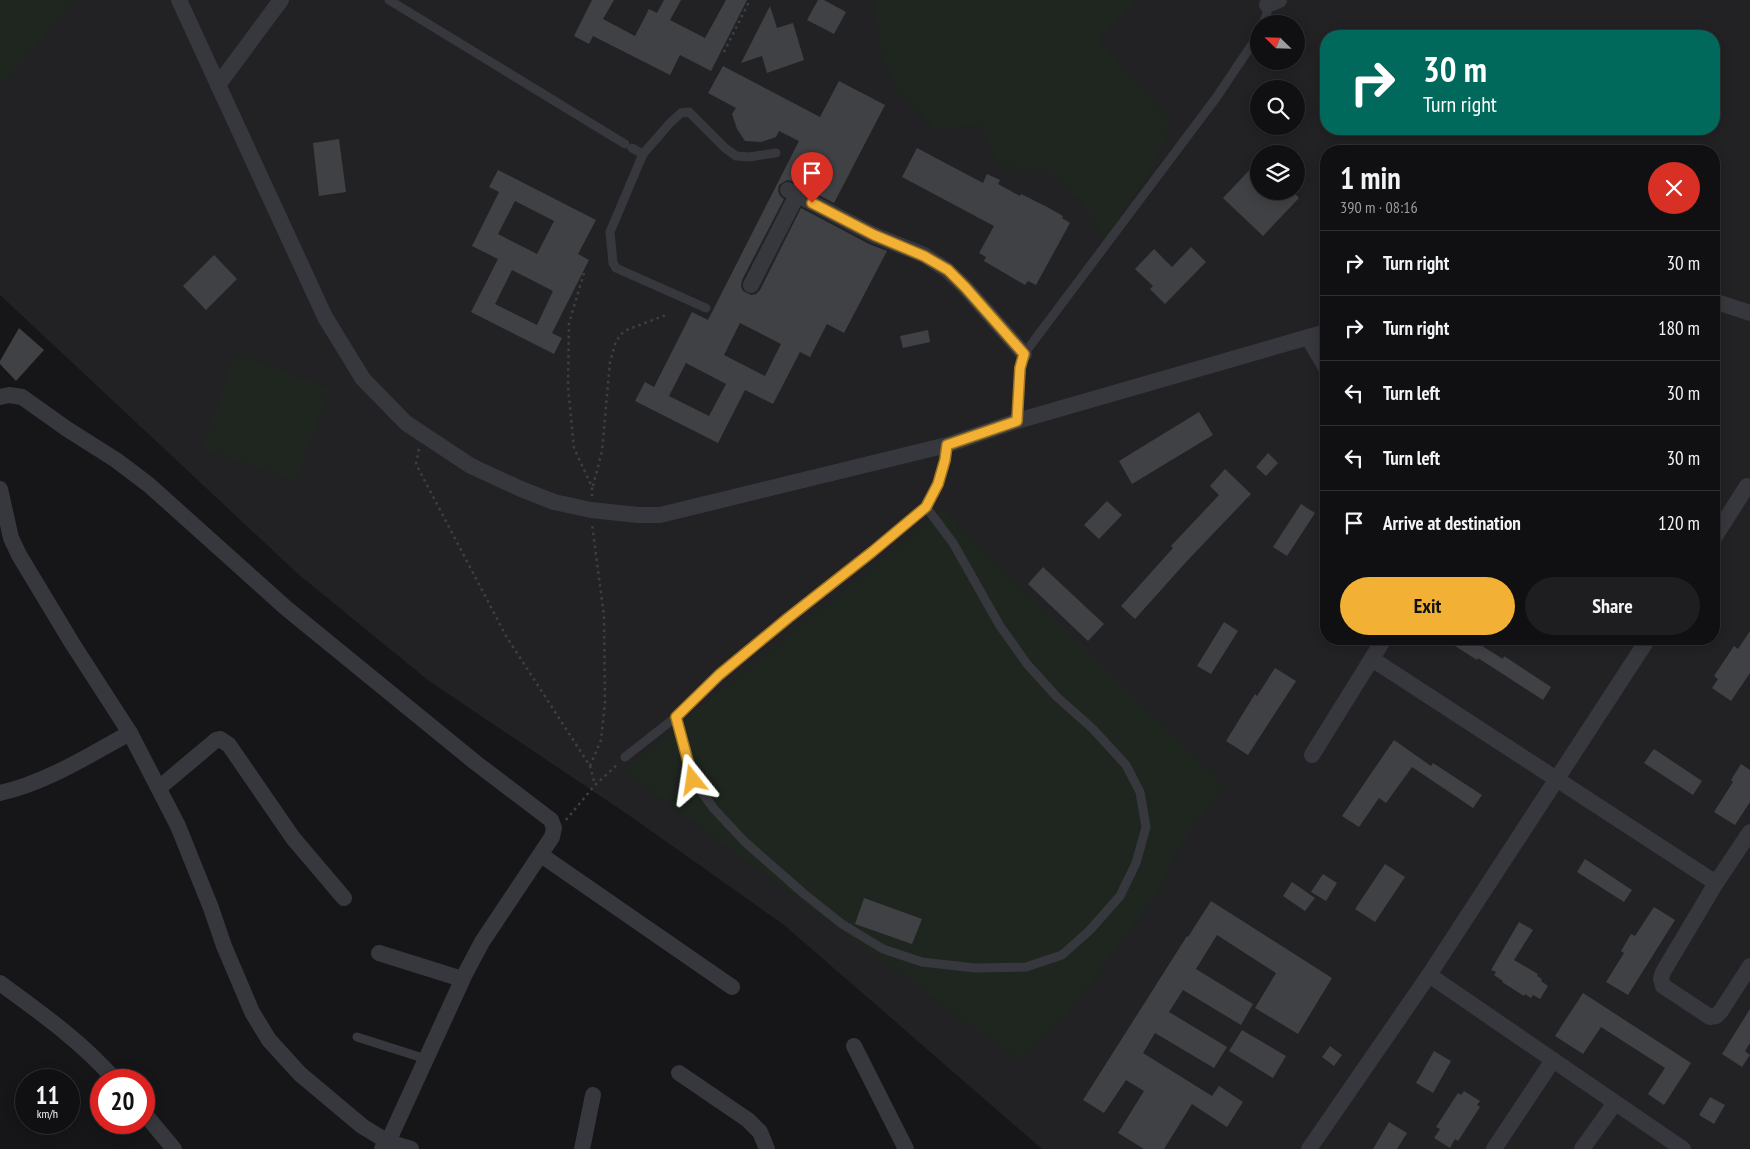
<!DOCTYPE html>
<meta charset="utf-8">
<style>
body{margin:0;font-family:"PT Sans Narrow",sans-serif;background:#1e1e20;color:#f1f3f6;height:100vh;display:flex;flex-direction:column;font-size:19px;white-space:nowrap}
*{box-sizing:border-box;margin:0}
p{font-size:16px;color:#9c9d9f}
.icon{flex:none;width:28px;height:28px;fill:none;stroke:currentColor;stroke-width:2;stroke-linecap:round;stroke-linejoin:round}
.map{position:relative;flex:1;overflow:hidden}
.sheet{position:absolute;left:1320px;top:145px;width:400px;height:500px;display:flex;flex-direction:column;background:#101012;border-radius:20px;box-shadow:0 2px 12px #0003,0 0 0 1px #303032}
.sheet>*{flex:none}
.hud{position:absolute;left:1320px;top:30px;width:400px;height:105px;border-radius:20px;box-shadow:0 2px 12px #0003,0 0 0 1px #303032;background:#00695c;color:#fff;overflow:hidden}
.needle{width:32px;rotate:293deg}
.buttons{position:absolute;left:1250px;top:15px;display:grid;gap:10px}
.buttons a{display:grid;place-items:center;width:55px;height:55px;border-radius:50%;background:#101012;box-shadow:0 2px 12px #0003,0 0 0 1px #303032;font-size:25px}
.speed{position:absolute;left:15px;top:1069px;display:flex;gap:10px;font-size:25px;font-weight:700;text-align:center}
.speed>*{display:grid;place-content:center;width:65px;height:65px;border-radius:50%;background:#101012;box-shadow:0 2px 12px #0003,0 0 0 1px #303032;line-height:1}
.speed small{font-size:12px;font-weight:400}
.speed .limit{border:8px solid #d22;background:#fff;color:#111}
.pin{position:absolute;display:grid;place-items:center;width:42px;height:42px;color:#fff;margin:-51px -21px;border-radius:50% 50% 50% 0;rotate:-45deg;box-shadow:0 0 5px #0007}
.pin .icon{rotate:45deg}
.me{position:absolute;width:55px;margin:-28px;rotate:345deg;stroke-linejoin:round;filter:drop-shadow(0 0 4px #0008)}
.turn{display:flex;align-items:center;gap:18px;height:105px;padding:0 20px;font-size:22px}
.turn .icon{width:65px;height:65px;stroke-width:2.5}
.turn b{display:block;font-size:35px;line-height:42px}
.round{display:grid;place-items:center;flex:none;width:52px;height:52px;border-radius:26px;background:#1e1e20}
.head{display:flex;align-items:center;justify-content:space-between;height:85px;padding:0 20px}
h1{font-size:30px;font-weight:700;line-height:38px}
.cta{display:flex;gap:10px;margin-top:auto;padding:10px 20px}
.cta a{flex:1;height:58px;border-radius:30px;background:#f2b134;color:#111;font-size:20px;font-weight:700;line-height:58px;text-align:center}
.cta a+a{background:#1e1e20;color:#f1f3f6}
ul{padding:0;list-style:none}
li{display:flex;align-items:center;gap:15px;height:65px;padding:0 20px;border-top:1px solid #303032}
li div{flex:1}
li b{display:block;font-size:19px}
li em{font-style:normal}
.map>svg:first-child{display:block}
.built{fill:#222225;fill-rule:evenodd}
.green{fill:#1e261f}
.building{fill:#404145;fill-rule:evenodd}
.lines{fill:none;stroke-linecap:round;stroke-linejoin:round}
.path{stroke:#3d3f44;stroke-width:2.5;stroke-dasharray:2.5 4;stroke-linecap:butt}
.lane{stroke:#37383d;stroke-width:9}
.street{stroke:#37383d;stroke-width:16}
.route-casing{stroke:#9d7322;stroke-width:12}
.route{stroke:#f2b134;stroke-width:9}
</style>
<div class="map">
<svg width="1750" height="1149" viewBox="0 0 1750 1149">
<rect width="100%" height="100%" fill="#161618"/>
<!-- built -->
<path class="built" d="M0 0H1750V1149H1042L784 925 630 816 429 681 298 574 0 295ZM1259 24H1296V61H1259ZM1326 36H1714V129H1326ZM1259 89H1296V126H1259ZM1326 151H1714V639H1326ZM1259 154H1296V191H1259Z"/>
<!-- green -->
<g class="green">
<polygon points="0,0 75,0 0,88"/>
<polygon points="876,0 1134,0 1132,4 1098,40 1172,121 1152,168 1105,239 1081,201 1045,170 999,166 979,124 937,131 892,84 878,44"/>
<polygon points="235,354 330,388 296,481 202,448"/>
<polygon points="943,509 1225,785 1180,846 1157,893 1059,1026 1019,1061 623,770"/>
</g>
<!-- building -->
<g class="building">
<polygon points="592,0 614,0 603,19 635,36 649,9 657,13 664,0 681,0 670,20 705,38 726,0 747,0 711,71 680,55 670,75 593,36 589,44 574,36"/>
<polygon points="818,0 824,0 846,12 834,34 807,20"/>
<polygon points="770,6 777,28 793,23 804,60 767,73 762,56 741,63"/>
<path d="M723 66 820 117 839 81 885 105 834 203 792 181 787 180 779 185 778 191 780 196 784 199 742 280 741 286 743 291 751 295 756 294 760 290 801 208 869 244 887 251 844 333 827 324 810 357 800 352 773 404 745 390 718 443 635 401 645 382 654 387 692 312 708 320 799 141 779 131 776 137 761 142 745 141 737 129 732 114 736 108 708 93ZM740 323 781 344 765 376 724 355ZM686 363 726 384 709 416 669 396Z"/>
<polygon points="339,139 346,192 319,196 313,143"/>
<polygon points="917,148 983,183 987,174 1000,180 998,184 1020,196 1021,194 1049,208 1063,216 1062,218 1070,223 1036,285 1028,281 1025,285 984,261 986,257 979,253 994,226 902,177"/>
<polygon points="1259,160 1259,191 1293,191 1299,198 1263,236 1223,198"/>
<path d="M498 170 596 220 578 254 589 260 552 333 562 338 554 354 471 312 498 259 472 246 499 192 489 187ZM515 201 554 221 537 254 498 234ZM512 270 553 291 537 325 495 304Z"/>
<polygon points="1191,247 1206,262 1165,304 1150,289 1153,286 1135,269 1154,249 1172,267"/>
<polygon points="214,255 237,279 206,310 183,286"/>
<polygon points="19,328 44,350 16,381 0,364 0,361"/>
<polygon points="928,330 930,342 903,348 900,336"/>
<polygon points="1199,412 1213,435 1132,484 1119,461"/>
<polygon points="1268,453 1278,463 1266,476 1256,467"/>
<polygon points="1225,469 1251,494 1187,561 1135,619 1121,606 1173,548 1171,546 1219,495 1210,486"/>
<polygon points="1107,501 1122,515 1099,539 1084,525"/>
<polygon points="1301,504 1315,513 1287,556 1273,547"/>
<polygon points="1043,567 1104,624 1088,641 1028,584"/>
<polygon points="1224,622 1238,631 1211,674 1197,666"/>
<polygon points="1750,631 1750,673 1731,701 1712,688 1718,679 1714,676 1734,646 1738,649"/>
<polygon points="1444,639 1471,639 1503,659 1504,656 1551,687 1543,700 1478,658 1477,660"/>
<polygon points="1275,668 1296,681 1248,755 1226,741 1255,694 1257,696"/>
<polygon points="1394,740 1431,766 1433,763 1482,795 1473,808 1412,767 1386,803 1379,798 1359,827 1342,816"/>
<polygon points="1654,749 1702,781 1693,795 1644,763"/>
<polygon points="1741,764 1750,770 1750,802 1735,825 1714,812 1733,782 1731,780"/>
<polygon points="1585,859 1632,890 1624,902 1577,872"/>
<polygon points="1385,864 1405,877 1375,922 1355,909"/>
<polygon points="1323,874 1337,883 1326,901 1311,892"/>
<polygon points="1292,882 1315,898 1305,911 1283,896"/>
<polygon points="864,898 922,919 912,944 855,924"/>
<polygon points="1211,901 1332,978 1298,1034 1255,1008 1276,973 1217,935 1196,969 1253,1004 1241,1025 1183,990 1169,1012 1227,1047 1214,1068 1155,1033 1143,1053 1212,1096 1219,1086 1243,1102 1227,1127 1192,1104 1164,1149 1144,1149 1118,1133 1144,1091 1126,1080 1104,1113 1083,1100 1187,936 1188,937"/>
<polygon points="1654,907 1675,920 1628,995 1606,982 1624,953 1621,951 1631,934 1635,936"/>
<polygon points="1519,922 1533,930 1514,960 1538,974 1537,976 1542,979 1541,981 1548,986 1540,999 1533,995 1531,998 1525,994 1524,996 1502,982 1503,981 1494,975 1496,972 1491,970"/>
<polygon points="1583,993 1691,1063 1664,1105 1648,1094 1665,1068 1601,1027 1583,1054 1555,1036"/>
<polygon points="1750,1009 1750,1043 1745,1051 1750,1055 1742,1067 1722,1054"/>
<polygon points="1242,1030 1286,1056 1273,1078 1229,1051"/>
<polygon points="1330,1046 1342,1055 1334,1066 1322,1057"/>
<polygon points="1434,1051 1451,1061 1433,1093 1416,1083"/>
<polygon points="1464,1091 1480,1101 1477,1105 1480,1107 1458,1141 1455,1139 1450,1148 1434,1138 1440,1129 1436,1127 1458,1093 1461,1095"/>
<polygon points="1710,1097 1725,1105 1714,1124 1699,1115"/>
<polygon points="1389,1122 1407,1133 1397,1149 1373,1149"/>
</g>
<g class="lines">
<!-- path -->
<g class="path">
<polyline points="724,52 750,0"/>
<polyline points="584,273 569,323 568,387 574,448 592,487 592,496"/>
<polyline points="419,449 416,464 506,636 590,766 595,785"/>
<polyline points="593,486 602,451 610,362 616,341 624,331 666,315"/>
<polyline points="590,766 601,740 605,703 604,616 592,524"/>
<polyline points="566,820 595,785 618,764"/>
</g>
<!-- lane -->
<g class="lane">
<polyline points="389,0 625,144"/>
<polyline points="1263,24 1267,13 1267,2"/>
<polyline points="632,148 643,154"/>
<polyline points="706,308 616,268 613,263 610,232 643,154 670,123 681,113 689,112 725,148 736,156 749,157 776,153"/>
<polyline points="1017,421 1020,369 1024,354 1216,98 1259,34"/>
<polyline points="676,717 693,780 714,809 745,842 803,893 842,924 883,949 922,962 975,968 1026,967 1062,955 1090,930 1120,896 1136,863 1146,827 1140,792 1126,765 1093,729 1057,697 1027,664 1000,626 953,543 926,507"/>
<polyline points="625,757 676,717 719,675 788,618 872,553 926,507 938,484 945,460 947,445"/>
<polyline points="357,1037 426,1059"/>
</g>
<!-- street -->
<g class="street">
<polyline points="179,0 325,317 363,379 406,423 471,466 521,489 554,502 591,510 638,515 660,515 947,445 1017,421 1326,332"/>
<polyline points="1267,5 1279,0"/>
<polyline points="218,85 281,0"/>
<polyline points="788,190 874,235 924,255 947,270 965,287 1024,354"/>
<polyline points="751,285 797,195"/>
<polyline points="1714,301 1750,313"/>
<polyline points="1308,337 1326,368"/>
<polyline points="0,397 9,395 22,397 67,429 116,460 149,485 286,608 476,763 551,820 554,828 552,837 482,942 465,974 388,1142 382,1149"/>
<polyline points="0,489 11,538 19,555 72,643 130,733 178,826 211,908 224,946 252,1012 269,1040 300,1074 362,1126 388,1142 411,1149"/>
<polyline points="1714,538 1747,486"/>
<polyline points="1372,659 1716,883"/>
<polyline points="1312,755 1384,639"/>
<polyline points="159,788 216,740 220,739 229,745 293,838 344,898"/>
<path d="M0 793C46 783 89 755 130 733"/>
<polyline points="1750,832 1716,883 1663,972 1661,979 1663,986 1710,1017 1716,1016 1721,1011 1750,966"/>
<polyline points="541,855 732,987"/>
<polyline points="379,953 462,979"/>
<polyline points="1429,975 1683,1149"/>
<path d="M0 983C41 1013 82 1042 115 1080"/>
<polyline points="854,1046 906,1149"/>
<polyline points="679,1073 748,1120 760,1132 767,1149"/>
<polyline points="144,1113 174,1149"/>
<polyline points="582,1149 593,1095"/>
<polyline points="1309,1149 1429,975 1648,639"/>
<polyline points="1494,1149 1553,1060"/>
<polyline points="1582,1149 1615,1103"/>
</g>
</g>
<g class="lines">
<defs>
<polyline id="route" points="693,780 676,717 719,675 788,618 872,552 926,507 938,484 945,460 947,445 1017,421 1020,368 1024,354 965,287 948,270 924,256 874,235 812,203"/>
</defs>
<!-- route casing -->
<use href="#route" class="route-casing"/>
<!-- route -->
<use href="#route" class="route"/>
</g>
</svg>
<div class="buttons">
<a><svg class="needle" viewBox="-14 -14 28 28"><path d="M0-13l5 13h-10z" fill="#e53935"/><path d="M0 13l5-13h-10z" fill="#9c9d9f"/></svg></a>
<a><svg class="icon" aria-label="search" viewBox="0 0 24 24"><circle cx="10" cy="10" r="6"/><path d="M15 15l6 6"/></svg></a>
<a><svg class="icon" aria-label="layers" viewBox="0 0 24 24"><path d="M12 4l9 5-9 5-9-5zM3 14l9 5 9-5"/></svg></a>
</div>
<div class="speed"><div>11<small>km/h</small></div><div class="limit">20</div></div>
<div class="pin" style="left:812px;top:203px;background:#d93025"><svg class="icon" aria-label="arrive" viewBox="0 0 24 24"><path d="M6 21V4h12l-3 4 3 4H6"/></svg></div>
<svg class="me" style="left:693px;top:780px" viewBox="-20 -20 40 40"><path d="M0-17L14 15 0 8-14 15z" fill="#f2b134" stroke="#fff" stroke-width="4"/></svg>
<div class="hud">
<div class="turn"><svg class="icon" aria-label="right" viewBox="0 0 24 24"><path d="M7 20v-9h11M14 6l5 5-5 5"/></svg><div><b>30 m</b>Turn right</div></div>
</div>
<section class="sheet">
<div class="head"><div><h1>1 min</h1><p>390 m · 08:16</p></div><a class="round" style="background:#d93025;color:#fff"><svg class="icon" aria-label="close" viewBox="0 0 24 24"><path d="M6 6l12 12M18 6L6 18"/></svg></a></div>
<ul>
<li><svg class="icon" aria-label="right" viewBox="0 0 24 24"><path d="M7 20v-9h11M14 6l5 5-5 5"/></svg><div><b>Turn right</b></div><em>30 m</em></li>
<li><svg class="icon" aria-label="right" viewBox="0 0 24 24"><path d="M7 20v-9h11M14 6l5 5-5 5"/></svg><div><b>Turn right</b></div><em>180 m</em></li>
<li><svg class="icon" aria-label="left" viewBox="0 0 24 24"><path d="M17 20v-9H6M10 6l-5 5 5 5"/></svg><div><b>Turn left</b></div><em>30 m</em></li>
<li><svg class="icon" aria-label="left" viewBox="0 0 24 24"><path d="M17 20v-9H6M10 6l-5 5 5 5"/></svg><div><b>Turn left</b></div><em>30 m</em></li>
<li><svg class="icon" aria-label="arrive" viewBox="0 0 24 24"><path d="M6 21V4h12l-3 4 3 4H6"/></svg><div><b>Arrive at destination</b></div><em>120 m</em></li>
</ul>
<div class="cta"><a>Exit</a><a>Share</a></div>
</section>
</div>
